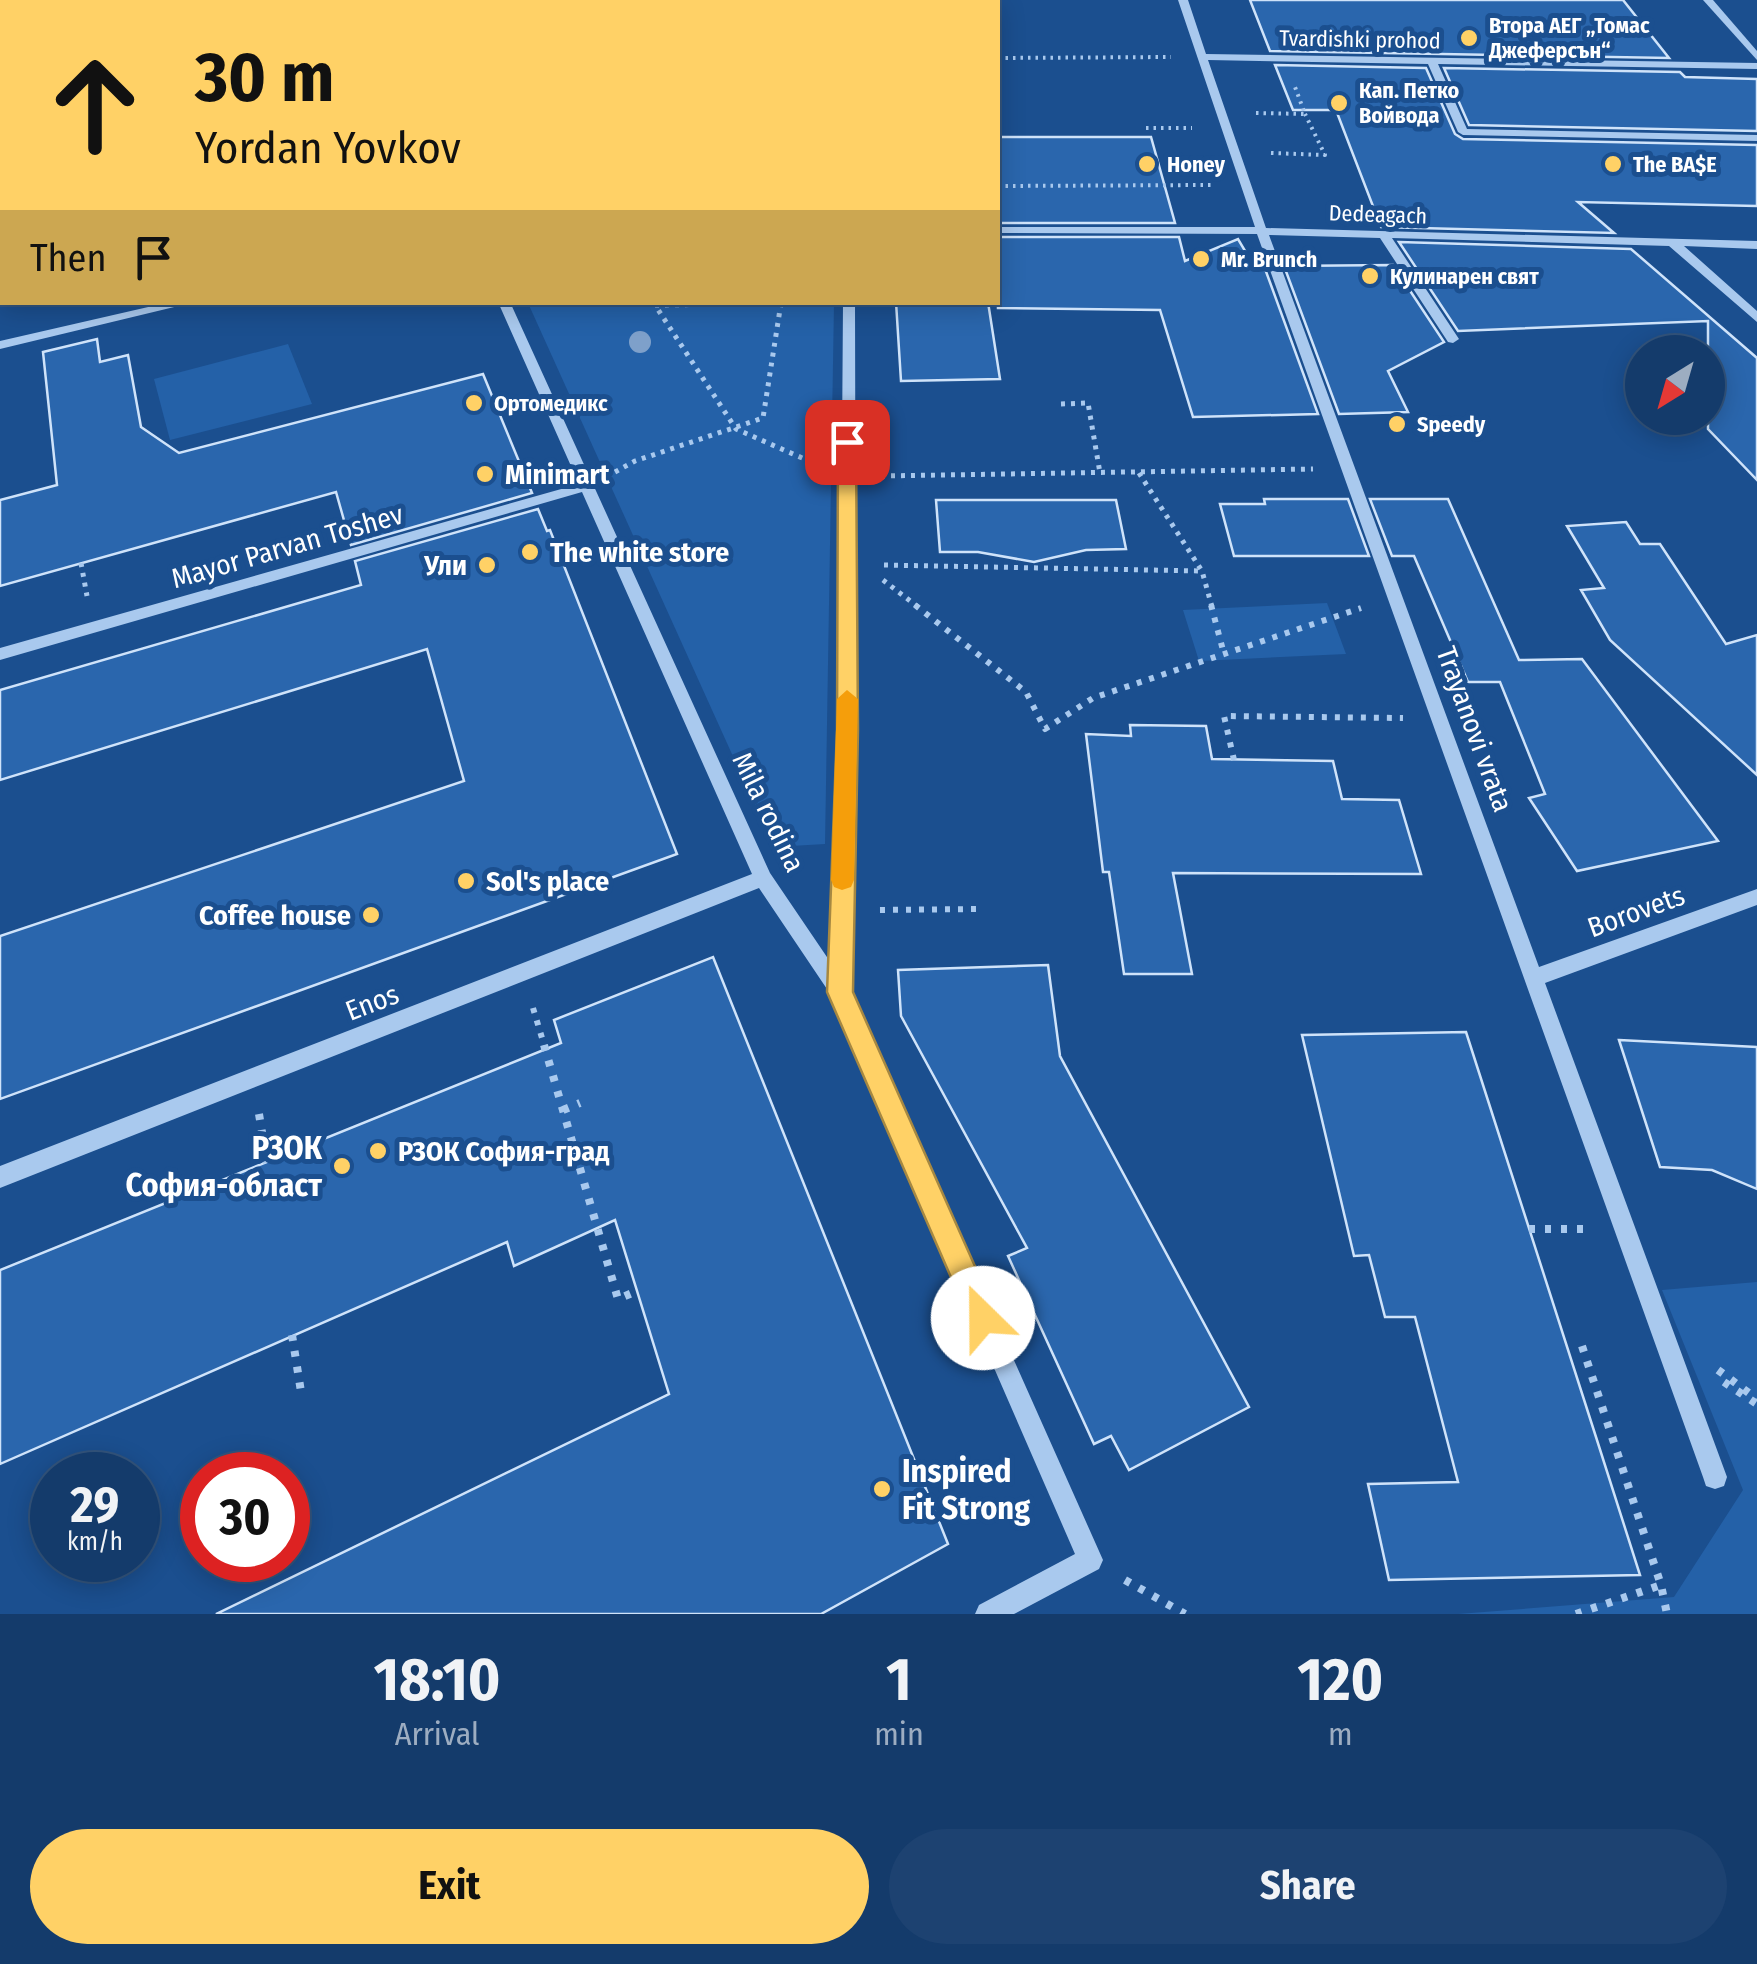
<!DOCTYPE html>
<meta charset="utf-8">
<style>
body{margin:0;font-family:"Fira Sans Condensed",sans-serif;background:#1d4271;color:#f1f3f6;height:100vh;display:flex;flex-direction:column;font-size:38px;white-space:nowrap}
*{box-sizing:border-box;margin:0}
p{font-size:32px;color:#9dadc1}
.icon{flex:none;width:55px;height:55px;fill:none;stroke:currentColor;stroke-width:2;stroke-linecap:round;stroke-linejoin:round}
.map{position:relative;height:1614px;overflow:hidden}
.sheet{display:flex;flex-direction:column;background:#143b6b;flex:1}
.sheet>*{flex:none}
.banner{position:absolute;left:0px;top:0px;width:1000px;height:305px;box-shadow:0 5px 25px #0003,0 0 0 2px #33557e;background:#ffd166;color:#111;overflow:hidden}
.needle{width:65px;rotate:217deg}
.buttons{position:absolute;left:1625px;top:335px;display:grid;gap:20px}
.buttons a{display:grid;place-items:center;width:100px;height:100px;border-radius:50%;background:#143b6b;box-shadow:0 5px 25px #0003,0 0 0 2px #33557e;font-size:50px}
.speed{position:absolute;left:30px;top:1452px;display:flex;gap:20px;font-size:50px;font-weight:700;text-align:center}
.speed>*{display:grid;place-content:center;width:130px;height:130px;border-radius:50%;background:#143b6b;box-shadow:0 5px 25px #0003,0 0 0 2px #33557e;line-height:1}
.speed small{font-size:25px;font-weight:400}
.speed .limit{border:15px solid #d22;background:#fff;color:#111}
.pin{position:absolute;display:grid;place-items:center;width:85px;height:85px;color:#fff;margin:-42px;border-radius:20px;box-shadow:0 5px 15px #0006}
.me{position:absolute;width:110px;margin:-55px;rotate:337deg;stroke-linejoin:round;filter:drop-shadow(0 0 8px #0008)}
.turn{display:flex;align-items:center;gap:35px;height:210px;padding:0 30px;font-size:45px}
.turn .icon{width:130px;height:130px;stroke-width:2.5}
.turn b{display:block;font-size:70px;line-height:85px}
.then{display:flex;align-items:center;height:95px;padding:0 30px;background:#0003;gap:20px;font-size:38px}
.eta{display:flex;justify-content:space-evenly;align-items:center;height:170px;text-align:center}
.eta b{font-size:60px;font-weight:700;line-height:70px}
.primary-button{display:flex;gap:20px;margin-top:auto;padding:20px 30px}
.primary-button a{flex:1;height:115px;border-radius:60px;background:#ffd166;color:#111;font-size:40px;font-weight:700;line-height:115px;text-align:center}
.primary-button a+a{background:#1d4271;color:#f1f3f6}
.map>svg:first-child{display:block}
.green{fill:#2461a8}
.building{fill:#2a66ad;stroke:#cfe3fa;stroke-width:2.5}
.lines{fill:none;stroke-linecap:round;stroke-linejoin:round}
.path-far3{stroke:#a9c9ee;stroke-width:4;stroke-dasharray:2.5 5;stroke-linecap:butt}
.path-far2{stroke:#a9c9ee;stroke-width:5;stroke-dasharray:4 6;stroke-linecap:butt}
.path-far1{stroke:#a9c9ee;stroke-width:6;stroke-dasharray:5 8;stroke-linecap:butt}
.path{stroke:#a9c9ee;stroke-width:8;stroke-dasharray:6 10;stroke-linecap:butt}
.minor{fill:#a9c9ee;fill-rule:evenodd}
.major{stroke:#f0f6ff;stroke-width:25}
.tree{fill:#7ea0ca}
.route{fill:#ffd166;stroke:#a68842;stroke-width:2.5}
.slow{fill:#f59e0b}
.poi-dot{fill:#ffd166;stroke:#1b4f8f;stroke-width:4}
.labels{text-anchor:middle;stroke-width:10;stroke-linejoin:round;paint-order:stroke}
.far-poi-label{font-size:22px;font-weight:bold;fill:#fff;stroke:#1b4f8f;text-anchor:start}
.far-street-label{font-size:22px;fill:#fff;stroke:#1b4f8f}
.poi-label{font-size:28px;font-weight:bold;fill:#fff;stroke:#1b4f8f;text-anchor:start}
.street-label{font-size:28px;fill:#fff;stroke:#1b4f8f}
.near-poi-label{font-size:32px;font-weight:bold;fill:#fff;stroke:#1b4f8f;text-anchor:end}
</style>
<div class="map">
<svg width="1757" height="1614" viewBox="0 0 1757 1614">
<rect width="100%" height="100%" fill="#1b4f8f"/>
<!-- green -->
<g class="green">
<polygon points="528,303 834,303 825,844 774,847"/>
<polygon points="288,344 312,404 170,440 154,379"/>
<polygon points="1327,603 1346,654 1199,661 1183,610"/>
<polygon points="1757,1282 1757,1614 1458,1614 1674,1597 1743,1490 1662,1290"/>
</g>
<!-- building -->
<g class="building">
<polygon points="1250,0 1623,0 1669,58 1270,51"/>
<polygon points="1275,65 1426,68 1455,134 1463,139 1757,145 1757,206 1578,202 1614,233 1381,227 1336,110 1293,110"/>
<polygon points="1444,68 1680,72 1685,77 1757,79 1757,131 1469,125"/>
<polygon points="998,137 1151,137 1175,223 998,223"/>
<polygon points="998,237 1179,237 1185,261 1238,239 1254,266 1264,266 1318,414 1193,417 1160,310 998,308"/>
<polygon points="1399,242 1631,249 1757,358 1757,480 1708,429 1708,321 1458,331"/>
<polygon points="1393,265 1444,342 1388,371 1408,412 1339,414 1284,266"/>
<polygon points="896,302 988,302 1000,379 901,381"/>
<polygon points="97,339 100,362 128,355 141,427 179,453 483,374 532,493 351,545 336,492 0,586 0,500 57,485 43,352"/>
<polygon points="1264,499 1348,499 1369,556 1234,556 1220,504 1265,504"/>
<polygon points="1370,499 1448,499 1519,660 1582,659 1718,841 1577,871 1529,798 1545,794 1500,682 1468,682 1414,556 1392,556"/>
<polygon points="936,500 1116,500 1126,549 1086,550 1034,562 978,552 940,552"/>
<polygon points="538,509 547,531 550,530 677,854 0,1099 0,936 464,781 427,649 0,780 0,690 361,585 355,561"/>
<polygon points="1626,522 1640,544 1660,544 1726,644 1757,635 1757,775 1610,640 1581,590 1604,588 1567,526"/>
<polygon points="1130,725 1206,726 1212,759 1333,761 1342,799 1399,800 1421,874 1173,873 1192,974 1124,974 1109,872 1103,872 1086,734 1131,736"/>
<polygon points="713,957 948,1544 821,1614 216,1614 669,1394 615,1220 514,1266 507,1242 0,1464 0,1270 561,1043 554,1020"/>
<polygon points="1048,965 1060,1056 1249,1407 1129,1470 1111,1436 1094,1444 1008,1256 1027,1248 901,1016 898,970"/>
<polygon points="1466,1032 1596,1437 1640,1575 1389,1580 1368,1484 1458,1482 1415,1317 1385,1317 1369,1255 1354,1256 1302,1035"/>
<polygon points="1619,1040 1757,1047 1757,1189 1712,1170 1660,1167"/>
</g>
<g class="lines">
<!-- path-far3 -->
<g class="path-far3">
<polyline points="998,58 1171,57"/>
<polyline points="1256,113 1305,114 1295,87"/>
<polyline points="1146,128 1192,128"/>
<polyline points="1271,153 1325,155 1305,114"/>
<polyline points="998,186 1211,185"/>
</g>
<!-- path-far2 -->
<g class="path-far2">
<polyline points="653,302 736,429 816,464"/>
<polyline points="655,305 817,303"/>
<polyline points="1061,404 1088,403 1100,473"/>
<polyline points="615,472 635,461 763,418 781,303"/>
<polyline points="1139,473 1202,571 1212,607"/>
<polyline points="881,476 1313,469"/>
<polyline points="81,563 87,596"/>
<polyline points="884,565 1202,571"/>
<polyline points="883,580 918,607"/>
</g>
<!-- path-far1 -->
<g class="path-far1">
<polyline points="915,605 1026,692 1045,729 1093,698 1361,608"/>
<polyline points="1211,605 1224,654"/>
<polyline points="1234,760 1224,716 1403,718"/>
<polyline points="880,910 979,909"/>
<polyline points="533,1008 545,1048"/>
</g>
<!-- path -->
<g class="path">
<polyline points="544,1045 618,1299 637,1291"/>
<polyline points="563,1110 580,1103"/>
<polyline points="259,1114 267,1163"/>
<polyline points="1529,1229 1583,1229"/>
<polyline points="292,1335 302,1398"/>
<polyline points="1582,1346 1661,1585 1667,1614"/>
<polyline points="1718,1370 1757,1399"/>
<polyline points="1724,1382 1757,1404"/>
<polyline points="1125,1580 1185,1614"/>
<polyline points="1576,1614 1661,1585"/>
</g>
<!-- minor -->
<g class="minor">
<polygon points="360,0 370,0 372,2 362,2"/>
<polygon points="849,0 859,0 859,2 850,2"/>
<polygon points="1178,0 1188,0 1206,54 1757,63 1757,69 1438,64 1467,129 1757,135 1757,141 1463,135 1458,132 1428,64 1208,60 1266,228 1757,241 1757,249 1684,246 1757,311 1757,322 1669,246 1392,238 1459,339 1453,343 1448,342 1380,238 1269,235 1539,967 1757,889 1757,905 1545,983 1727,1477 1724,1486 1715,1489 1706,1486 1703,1477 1257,234 998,233 998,227 1255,227"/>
<polygon points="1703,0 1713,0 1757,51 1757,60"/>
<polygon points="170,302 195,302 0,349 0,341"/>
<polygon points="498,302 510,302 770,873 831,963 840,729 843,302 855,302 856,729 850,992 1103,1560 1099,1569 1014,1614 975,1614 979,1605 1075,1554 833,998 759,888 0,1188 0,1166 752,874 582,492 0,660 0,648 579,484"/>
</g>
<!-- major -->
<g class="major">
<polyline points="44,2 52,0"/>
<polyline points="95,2 100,0"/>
<polyline points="0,16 2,15"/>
<polyline points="0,53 2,52"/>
</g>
</g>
<!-- trees -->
<circle class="tree" cx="640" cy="342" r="11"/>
<!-- route -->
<polygon class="route" points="847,436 856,442 858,729 853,992 998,1318 993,1328 983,1332 973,1328 827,992 837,729 838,442"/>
<!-- slow -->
<polygon class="slow" points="847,690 858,699 854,880 851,887 842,890 834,887 831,880 837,699"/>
<!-- markers -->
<g class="poi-dot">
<circle cx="1469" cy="38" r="10"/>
<circle cx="1339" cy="103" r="10"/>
<circle cx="1147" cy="164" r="10"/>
<circle cx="1613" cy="164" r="10"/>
<circle cx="1201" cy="259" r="10"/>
<circle cx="1370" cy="276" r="10"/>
<circle cx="474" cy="403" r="10"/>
<circle cx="1397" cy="424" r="10"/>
<circle cx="485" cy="474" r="10"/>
<circle cx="530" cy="552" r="10"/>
<circle cx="487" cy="565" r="10"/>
<circle cx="466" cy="881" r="10"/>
<circle cx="371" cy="915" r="10"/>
<circle cx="378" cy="1151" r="10"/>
<circle cx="342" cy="1166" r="10"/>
<circle cx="882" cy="1489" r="10"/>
</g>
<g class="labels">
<!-- far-poi labels -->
<g class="far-poi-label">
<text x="1489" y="33">Втора АЕГ „Томас<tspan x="1489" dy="25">Джеферсън“</tspan></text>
<text x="1359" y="98">Кап. Петко<tspan x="1359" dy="25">Войвода</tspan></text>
<text x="1167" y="172">Honey</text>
<text x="1633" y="172">The BA$E</text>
<text x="1221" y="267">Mr. Brunch</text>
<text x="1390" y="284">Кулинарен свят</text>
<text x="494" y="411">Ортомедикс</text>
<text x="1417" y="432">Speedy</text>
</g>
<!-- far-street labels -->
<g class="far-street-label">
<text transform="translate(1360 39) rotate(1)" y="8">Tvardishki prohod</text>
<text transform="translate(1378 214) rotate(2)" y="8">Dedeagach</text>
</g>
<!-- poi labels -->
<g class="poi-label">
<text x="505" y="484">Minimart</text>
<text x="550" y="562">The white store</text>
<text x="467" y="575" text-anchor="end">Ули</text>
<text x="486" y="891">Sol's place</text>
<text x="351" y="925" text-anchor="end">Coffee house</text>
<text x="398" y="1161">РЗОК София-град</text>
</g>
<!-- street labels -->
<g class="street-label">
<text transform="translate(287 546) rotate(-16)" y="10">Mayor Parvan Toshev</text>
<text transform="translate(1475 729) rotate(70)" y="10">Trayanovi vrata</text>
<text transform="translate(769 812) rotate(64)" y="10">Mila rodina</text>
<text transform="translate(1636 911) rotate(-20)" y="10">Borovets</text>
<text transform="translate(372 1002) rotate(-21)" y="10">Enos</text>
</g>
<!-- near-poi labels -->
<g class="near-poi-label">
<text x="322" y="1159">РЗОК<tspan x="322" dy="37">София-област</tspan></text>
<text x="902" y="1482" text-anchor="start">Inspired<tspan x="902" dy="37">Fit Strong</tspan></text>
</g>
</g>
</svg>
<div class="buttons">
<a><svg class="needle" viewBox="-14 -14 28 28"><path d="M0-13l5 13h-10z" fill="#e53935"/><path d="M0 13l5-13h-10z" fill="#9dadc1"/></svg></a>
</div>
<div class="speed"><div>29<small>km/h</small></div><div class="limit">30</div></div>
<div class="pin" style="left:847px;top:442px;background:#d93025"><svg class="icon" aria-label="arrive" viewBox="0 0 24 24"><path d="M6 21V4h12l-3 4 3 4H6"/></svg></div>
<svg class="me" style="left:983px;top:1318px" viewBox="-20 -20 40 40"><circle r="19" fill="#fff"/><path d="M0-13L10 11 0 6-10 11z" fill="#ffd166"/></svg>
<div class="banner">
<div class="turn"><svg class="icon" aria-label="ahead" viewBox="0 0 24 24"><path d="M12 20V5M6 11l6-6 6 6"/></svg><div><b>30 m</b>Yordan Yovkov</div></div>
<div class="then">Then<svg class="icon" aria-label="arrive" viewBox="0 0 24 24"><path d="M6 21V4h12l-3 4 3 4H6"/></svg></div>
</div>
</div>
<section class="sheet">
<div class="eta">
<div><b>18:10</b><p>Arrival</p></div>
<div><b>1</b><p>min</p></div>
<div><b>120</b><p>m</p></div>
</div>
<div class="primary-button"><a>Exit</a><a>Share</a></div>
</section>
